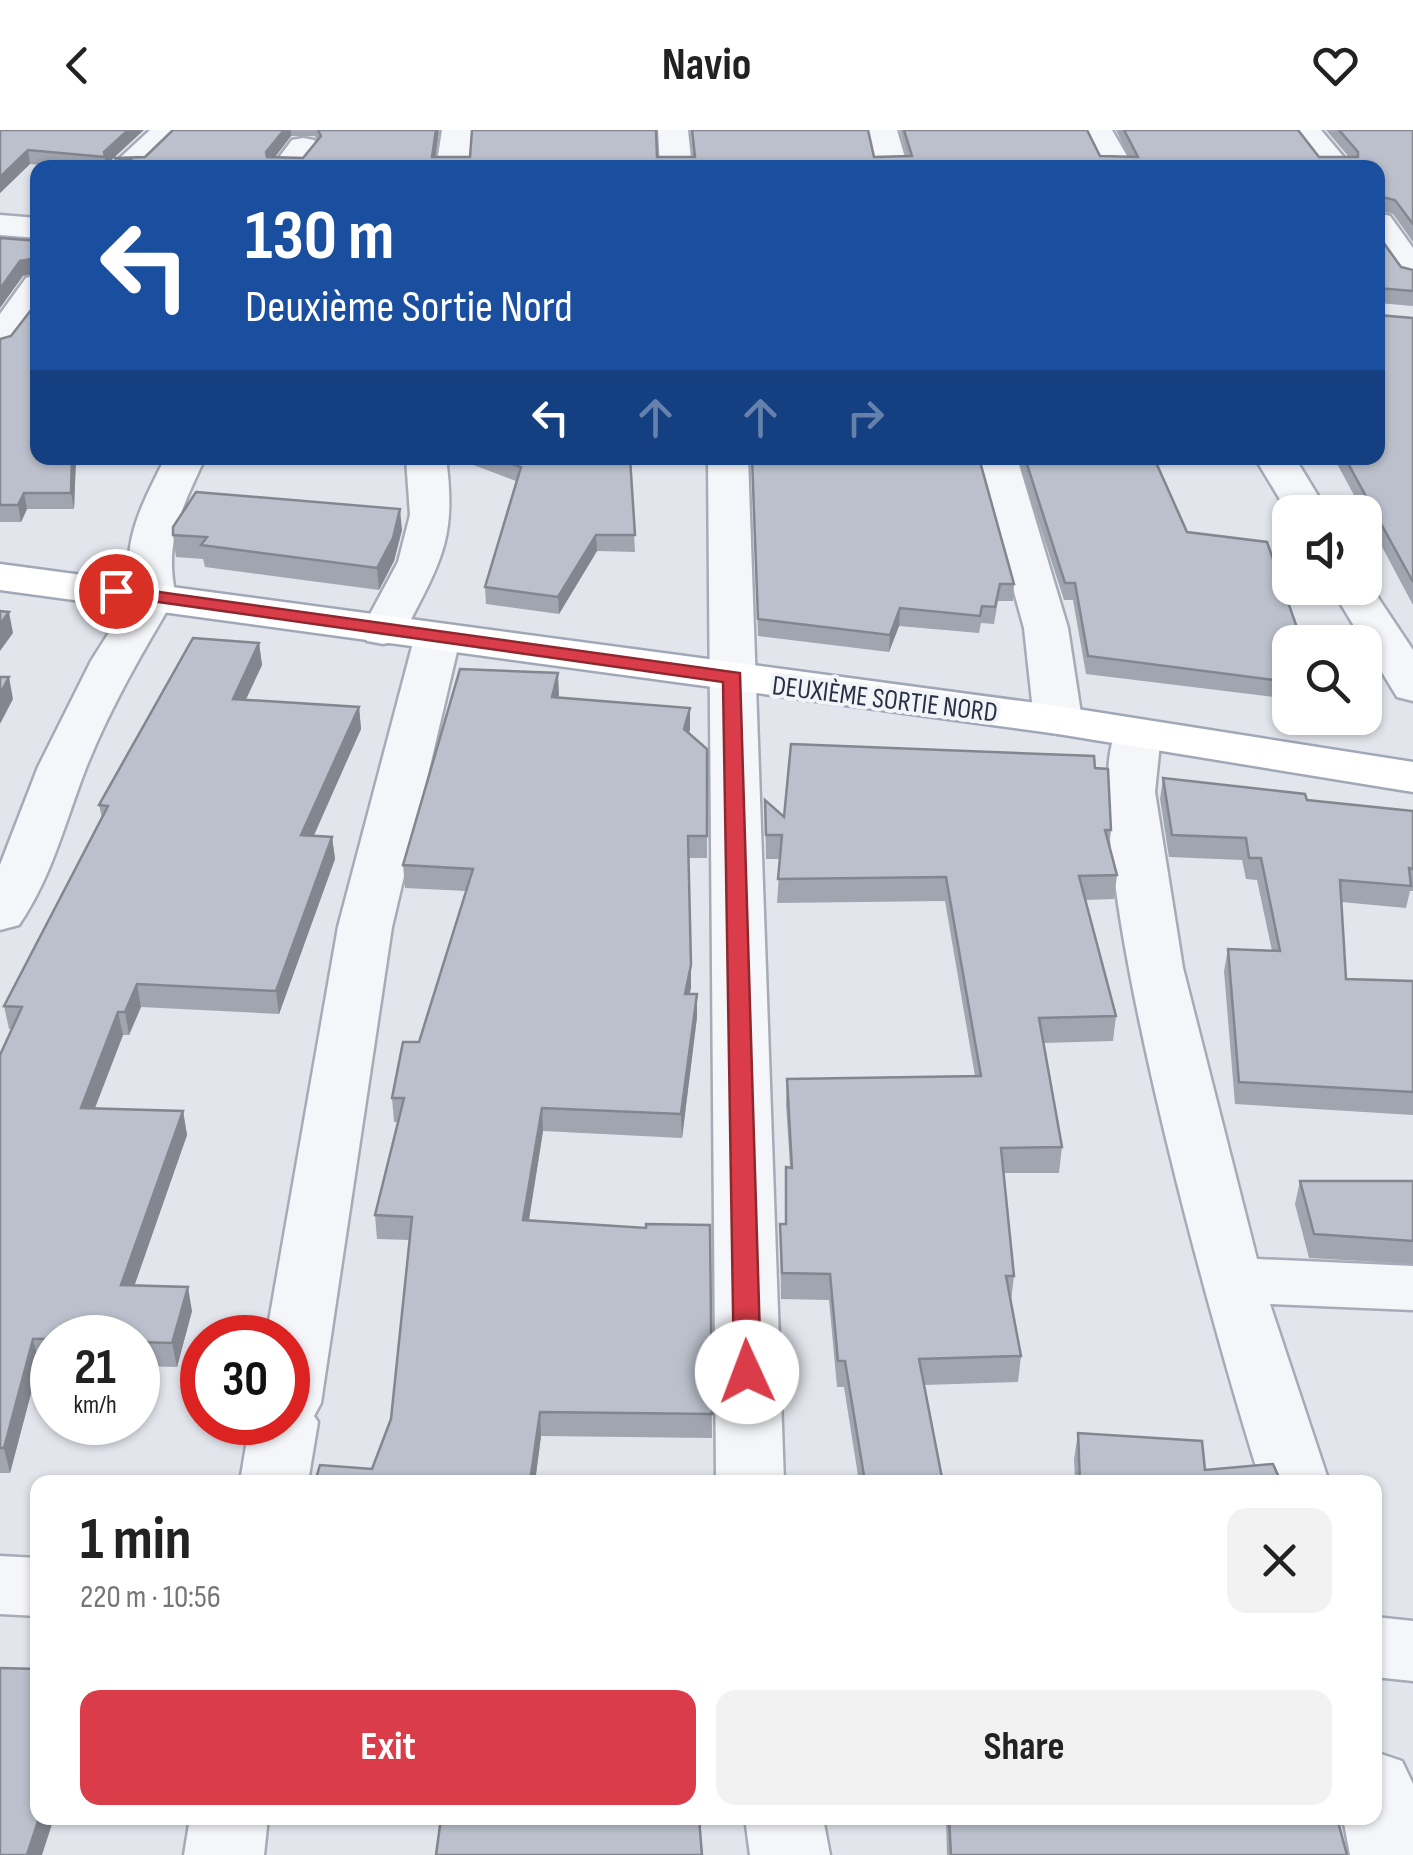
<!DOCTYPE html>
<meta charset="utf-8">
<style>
body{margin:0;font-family:"Sofia Sans Condensed",sans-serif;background:#f2f2f2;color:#222;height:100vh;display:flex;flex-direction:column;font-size:38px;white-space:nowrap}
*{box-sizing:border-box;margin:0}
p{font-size:32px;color:#767676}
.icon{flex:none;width:55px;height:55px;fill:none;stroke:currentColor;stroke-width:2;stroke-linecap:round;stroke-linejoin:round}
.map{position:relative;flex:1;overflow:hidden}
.sheet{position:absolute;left:30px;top:1345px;width:1352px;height:350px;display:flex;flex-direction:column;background:#fff;border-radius:20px;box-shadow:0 2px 8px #0004}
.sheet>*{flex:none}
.hud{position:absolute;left:30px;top:30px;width:1355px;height:305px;border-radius:20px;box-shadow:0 2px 8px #0004;background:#1a4fa0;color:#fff;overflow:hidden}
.buttons{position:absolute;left:1272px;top:365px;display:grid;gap:20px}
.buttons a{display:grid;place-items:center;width:110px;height:110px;border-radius:20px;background:#fff;box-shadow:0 2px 8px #0004;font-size:50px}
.speed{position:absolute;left:30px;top:1185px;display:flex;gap:20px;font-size:50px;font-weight:700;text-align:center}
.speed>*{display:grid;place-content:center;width:130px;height:130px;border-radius:50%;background:#fff;box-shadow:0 2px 8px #0004;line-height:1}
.speed small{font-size:25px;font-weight:400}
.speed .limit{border:15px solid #d22;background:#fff;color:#111}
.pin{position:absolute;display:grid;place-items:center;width:85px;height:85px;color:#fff;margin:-42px;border:5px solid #fff;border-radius:50%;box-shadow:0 2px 10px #0007}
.me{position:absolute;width:110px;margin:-55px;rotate:358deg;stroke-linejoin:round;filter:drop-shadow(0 0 8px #0008)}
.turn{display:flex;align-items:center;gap:35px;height:210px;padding:0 50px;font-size:45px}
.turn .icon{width:130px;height:130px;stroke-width:2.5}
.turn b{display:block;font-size:70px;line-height:85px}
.lanes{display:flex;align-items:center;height:95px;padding:0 50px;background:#0003;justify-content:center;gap:50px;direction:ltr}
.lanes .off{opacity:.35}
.round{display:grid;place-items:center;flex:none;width:105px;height:105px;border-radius:20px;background:#f2f2f2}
.headline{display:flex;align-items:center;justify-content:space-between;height:170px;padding:0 50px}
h1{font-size:60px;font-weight:700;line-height:75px}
.button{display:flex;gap:20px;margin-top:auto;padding:20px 50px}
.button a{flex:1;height:115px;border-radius:20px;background:#da3d49;color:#fff;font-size:40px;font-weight:700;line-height:115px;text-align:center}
.button a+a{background:#f2f2f2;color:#222}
header{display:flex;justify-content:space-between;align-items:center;height:130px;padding:0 50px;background:#fff;font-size:45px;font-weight:700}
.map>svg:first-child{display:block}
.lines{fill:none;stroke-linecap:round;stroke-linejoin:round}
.minor-casing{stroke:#a6abb7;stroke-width:5}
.major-casing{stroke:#a0a8b8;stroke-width:5}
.minor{fill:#f5f6f9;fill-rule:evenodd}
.major{fill:#fff;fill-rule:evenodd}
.wall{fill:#a1a5af;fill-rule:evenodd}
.shaded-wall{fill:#83868f}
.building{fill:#bbc0cc;stroke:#83868f;stroke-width:2.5}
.route{fill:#da3d49;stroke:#8e282f;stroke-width:2.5}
.labels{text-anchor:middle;stroke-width:8;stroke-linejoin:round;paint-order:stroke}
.street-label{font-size:28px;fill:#283145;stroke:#f2f4f8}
</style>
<header><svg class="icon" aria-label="back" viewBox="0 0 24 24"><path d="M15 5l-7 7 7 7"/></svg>Navio<svg class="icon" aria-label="heart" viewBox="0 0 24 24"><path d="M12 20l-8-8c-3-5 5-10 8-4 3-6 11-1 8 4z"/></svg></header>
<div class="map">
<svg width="1413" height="1725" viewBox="0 0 1413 1725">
<rect width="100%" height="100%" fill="#e2e5ec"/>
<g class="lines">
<defs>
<g id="minor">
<polygon points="150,0 183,0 144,38 109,38"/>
<polygon points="442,0 472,0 468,38 436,38"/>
<polygon points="658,0 688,0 692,38 660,38"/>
<polygon points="867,0 897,0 908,38 876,38"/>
<polygon points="1082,0 1112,0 1134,38 1102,38"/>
<polygon points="1289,0 1321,0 1353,38 1320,38"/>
<polygon points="303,8 314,10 319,17 304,38 271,38 292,10"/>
<polygon points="1378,83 1390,86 1413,118 1413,153 1401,150 1378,117"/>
<polygon points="0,85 38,88 38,108 0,105"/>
<polygon points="38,145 38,182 13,218 0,221 0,184 26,148"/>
<path d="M165 328H205C183 376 163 412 176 466 143 521 110 578 86 638 65 692 52 747 19 795L0 800V735L38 637 91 531 132 466C120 412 142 375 165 328Z"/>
<path d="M406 328H446C457 408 441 431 405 501L399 511 383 514 367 511 361 501 398 432 410 385Z"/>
<polygon points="708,328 748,328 784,1352 716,1352"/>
<polygon points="977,328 1017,328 1068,498 1082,590 1075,600 1058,604 1041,600 1034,590 1024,498"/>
<polygon points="1255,328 1295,328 1328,382 1290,382 1290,386"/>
<polygon points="1365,448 1413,520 1413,571 1397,567 1331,458 1365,458"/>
<polygon points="437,495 453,499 460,509 392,797 321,1273 314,1286 318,1292 308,1352 240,1352 250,1292 288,1292 288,1208 266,1208 338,797 414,509 421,499"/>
<path d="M1137 590 1154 594 1161 604 1155 662 1183 838 1257 1129 1413 1136V1180L1270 1174 1329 1352H1261C1224 1238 1062 677 1120 594Z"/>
<polygon points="0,1426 38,1428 38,1486 0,1484"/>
<polygon points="1375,1487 1413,1491 1413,1551 1375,1547"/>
<polygon points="1375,1622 1402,1631 1413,1654 1413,1725 1350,1725 1343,1688 1375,1688"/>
<polygon points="190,1688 268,1688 264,1725 184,1725"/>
<polygon points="745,1688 823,1688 830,1725 750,1725"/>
</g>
<polygon id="major" points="0,434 1058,576 1413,632 1413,662 1058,604 0,460"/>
</defs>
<!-- minor casing -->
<use href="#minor" class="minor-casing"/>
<!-- major casing -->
<use href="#major" class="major-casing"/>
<!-- minor -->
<use href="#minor" class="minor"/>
<!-- major -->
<use href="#major" class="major"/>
</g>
<!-- wall -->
<g class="wall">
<path d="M0 0 114 28 145 27 173 0H439L435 27H693L691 0H868L874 27H907L900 0H1087L1100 26 1129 27 1116 0H1298L1319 27H1349L1326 0H1413V112L1393 84 1378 80V38H116L114 28 106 35 107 38H70L30 34 0 63ZM291 6H315L317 10 303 28 275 27Z"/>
<polygon points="1378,105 1401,137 1413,140 1413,176 1378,173 1378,185 1413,188 1413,475 1365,385 1365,382 1363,382 1334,328 1378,328"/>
<polygon points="0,209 76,328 74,379 27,379 21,392 0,392"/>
<polygon points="455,328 630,328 635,422 597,421 559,484 486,474 485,457 516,351"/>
<polygon points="750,328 979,328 1014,454 1013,471 998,471 994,494 981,493 979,503 899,496 889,522 758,506 752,328"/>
<polygon points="1018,328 1154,328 1187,402 1290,512 1290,569 1086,544 1073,470 1064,470"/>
<polygon points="402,400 394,431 379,460 205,437 203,429 176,427 173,405"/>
<polygon points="259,513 262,535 245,570 359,577 361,599 313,706 332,707 335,729 279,884 141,877 129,905 123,905 95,978 183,981 187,1005 134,1155 192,1181 177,1237 138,1236 138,1208 52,1208 52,1234 39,1233 10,1343 0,1343 0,925 12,899 9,899 4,876 102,688 99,675"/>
<polygon points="559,565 558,568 690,599 689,603 707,619 707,728 688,728 690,864 697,887 682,1008 543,1001 529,1090 646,1098 710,1095 712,1308 541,1306 535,1352 315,1352 372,1339 391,1289 409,1110 377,1109 375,1085 398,992 394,992 392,968 419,912 466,761 405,758 403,735"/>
<polygon points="1095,638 1111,700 1109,717 1117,745 1114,769 1085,770 1116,886 1113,911 1043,913 1062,1017 1059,1043 1003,1043 1014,1146 1011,1172 1021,1226 1018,1252 924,1255 942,1348 1075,1352 1074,1329 1078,1303 1205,1340 1281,1352 859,1352 844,1257 837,1257 829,1170 781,1169 780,1094 785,1094 786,1037 790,1037 786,974 787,949 975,946 945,771 777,773 780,729 766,729 765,670 784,687"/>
<polygon points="1163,648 1307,670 1413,681 1413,761 1410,761 1406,778 1341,772 1346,849 1413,851 1413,985 1235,974 1224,841 1228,819 1272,821 1257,750 1246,749 1242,730 1169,727 1160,669"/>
<polygon points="1300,1051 1413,1051 1413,1134 1309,1128 1295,1074"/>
<polygon points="946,1688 1337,1688 1347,1725 947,1725"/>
</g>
<!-- shaded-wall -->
<g class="shaded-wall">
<polygon points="128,0 144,0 106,35 104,22"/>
<polygon points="284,0 291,0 291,6 268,36 266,22"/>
<polygon points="436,0 439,0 434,38 432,27"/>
<polygon points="28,20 30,34 0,63 0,47"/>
<polygon points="38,128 38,143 23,146 0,178 0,159 20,131"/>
<polygon points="72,328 76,328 74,379 71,363"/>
<polygon points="24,363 27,379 21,392 18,375"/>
<polygon points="400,379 402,400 394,431 379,460 377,438"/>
<polygon points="596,405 597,421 559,484 558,467"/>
<polygon points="900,478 899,496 889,522 890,505"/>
<polygon points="9,482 13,503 0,521 0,494"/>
<polygon points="259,513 262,535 236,591 233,569"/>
<polygon points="558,543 559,565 552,589 552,567"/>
<polygon points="9,547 13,569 0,594 0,564"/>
<polygon points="359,577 361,599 304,728 301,705"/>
<polygon points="690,578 690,599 684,621 684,599"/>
<polygon points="332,707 335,729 279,884 276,861"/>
<polygon points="691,835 691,858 685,887 685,864"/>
<polygon points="137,854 141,877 129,905 125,882"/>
<polygon points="697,864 697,887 682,1008 681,984"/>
<polygon points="118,882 123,905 86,1001 81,978"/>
<polygon points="542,978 543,1001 525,1114 523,1090"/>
<polygon points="183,981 187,1005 126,1180 121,1155"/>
<polygon points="188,1157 192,1181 177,1237 172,1213"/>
<polygon points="33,1209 39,1233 10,1343 4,1318"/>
<polygon points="540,1282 541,1306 535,1352 530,1352"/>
<polygon points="39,1688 54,1688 42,1725 27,1725"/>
</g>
<!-- building -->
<g class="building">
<polygon points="0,0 128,0 104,22 105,27 28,20 0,47"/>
<polygon points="173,0 284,0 266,22 267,27 303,28 321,6 318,0 436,0 432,27 470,27 472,0 656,0 657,27 695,27 692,0 868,0 874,27 912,26 904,0 1087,0 1100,26 1138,27 1124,0 1298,0 1319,27 1358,27 1358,22 1339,0 1413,0 1413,94 1395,70 1378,66 1378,98 1378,38 125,38 131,30 114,28 145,27"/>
<polygon points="1378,105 1401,137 1413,140 1413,161 1378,158 1378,185 1413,188 1413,452 1345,328 1378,328"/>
<polygon points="0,108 38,111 38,128 20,131 0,159"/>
<polygon points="38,171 38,328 72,328 71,363 24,363 18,375 0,375 0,209 11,206"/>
<polygon points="496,328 630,328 635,405 596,405 558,467 485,457 521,337"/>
<polygon points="752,328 979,328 1014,454 1000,454 995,477 982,476 980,486 900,478 890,505 758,489"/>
<polygon points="1025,328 1154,328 1187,402 1267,412 1302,512 1290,512 1290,552 1088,526 1075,453 1065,453"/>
<polygon points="196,362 400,379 393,408 377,438 201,415 207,407 173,405 173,397"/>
<polygon points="0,481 9,482 0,494"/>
<polygon points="193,508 259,513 233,569 359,577 301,705 332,707 276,861 137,854 125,882 118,882 81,978 183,981 121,1155 188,1157 172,1213 138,1212 138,1208 33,1209 4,1318 0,1318 0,925 22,877 4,876 108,676 99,675"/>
<polygon points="460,539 558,543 552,567 690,578 684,599 707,619 707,706 688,706 691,835 685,864 697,864 681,984 542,978 523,1090 646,1098 646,1094 710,1095 712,1284 540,1282 530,1352 315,1352 320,1335 372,1339 391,1289 412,1087 375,1085 404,968 392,968 403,912 419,912 473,739 403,735"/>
<polygon points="0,547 9,547 0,564"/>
<polygon points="791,614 1094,626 1095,638 1108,639 1111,700 1105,700 1117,745 1079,746 1116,886 1039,888 1062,1017 1001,1018 1014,1146 1006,1146 1021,1226 919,1229 942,1348 1080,1352 1078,1303 1202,1311 1205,1340 1273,1334 1281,1352 865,1352 845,1231 838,1231 830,1144 782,1143 780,1094 786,1094 786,1037 792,1038 787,949 981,946 946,747 778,749 782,705 766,705 765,670 784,687"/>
<polygon points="1163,648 1305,664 1307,670 1413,681 1413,739 1409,738 1411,756 1340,750 1346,849 1413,851 1413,962 1239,952 1228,819 1280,821 1261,728 1249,728 1246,708 1172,705"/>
<polygon points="1300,1051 1413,1051 1413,1111 1314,1104"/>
<polygon points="0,1538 38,1539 38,1688 39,1688 27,1725 0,1725"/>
<polygon points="441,1688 699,1688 702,1725 436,1725"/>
<polygon points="949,1688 1337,1688 1347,1725 951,1725"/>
</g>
<!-- route -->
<polygon class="route" points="116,456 740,543 761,1242 757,1250 738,1250 734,1242 723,552 109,465 107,461"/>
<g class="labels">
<!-- street labels -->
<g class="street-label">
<text transform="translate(885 568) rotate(7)" y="10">DEUXIÈME SORTIE NORD</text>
</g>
</g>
</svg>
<div class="buttons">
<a><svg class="icon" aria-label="sound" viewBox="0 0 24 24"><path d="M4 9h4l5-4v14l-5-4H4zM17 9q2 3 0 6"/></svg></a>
<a><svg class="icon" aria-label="search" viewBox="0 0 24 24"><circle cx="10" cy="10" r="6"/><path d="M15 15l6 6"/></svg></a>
</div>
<div class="speed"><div>21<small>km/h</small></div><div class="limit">30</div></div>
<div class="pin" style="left:116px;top:461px;background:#d93025"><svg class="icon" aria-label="arrive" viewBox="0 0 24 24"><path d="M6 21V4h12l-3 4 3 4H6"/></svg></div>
<svg class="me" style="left:747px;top:1242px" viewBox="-20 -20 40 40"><circle r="19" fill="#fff"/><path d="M0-13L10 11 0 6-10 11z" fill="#da3d49"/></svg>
<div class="hud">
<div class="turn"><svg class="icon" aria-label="left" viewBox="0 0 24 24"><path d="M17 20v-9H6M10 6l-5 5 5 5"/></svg><div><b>130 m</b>Deuxième Sortie Nord</div></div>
<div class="lanes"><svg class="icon" aria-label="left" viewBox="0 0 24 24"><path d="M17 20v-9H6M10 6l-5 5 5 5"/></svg><svg class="icon off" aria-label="ahead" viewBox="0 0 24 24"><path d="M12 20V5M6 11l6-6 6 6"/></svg><svg class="icon off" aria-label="ahead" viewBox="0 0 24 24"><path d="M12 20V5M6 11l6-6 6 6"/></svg><svg class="icon off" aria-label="right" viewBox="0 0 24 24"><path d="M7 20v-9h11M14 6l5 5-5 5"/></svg></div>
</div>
<section class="sheet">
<div class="headline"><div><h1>1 min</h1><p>220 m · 10:56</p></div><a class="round"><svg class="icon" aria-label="close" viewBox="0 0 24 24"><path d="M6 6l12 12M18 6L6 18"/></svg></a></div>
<div class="button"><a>Exit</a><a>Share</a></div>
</section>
</div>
